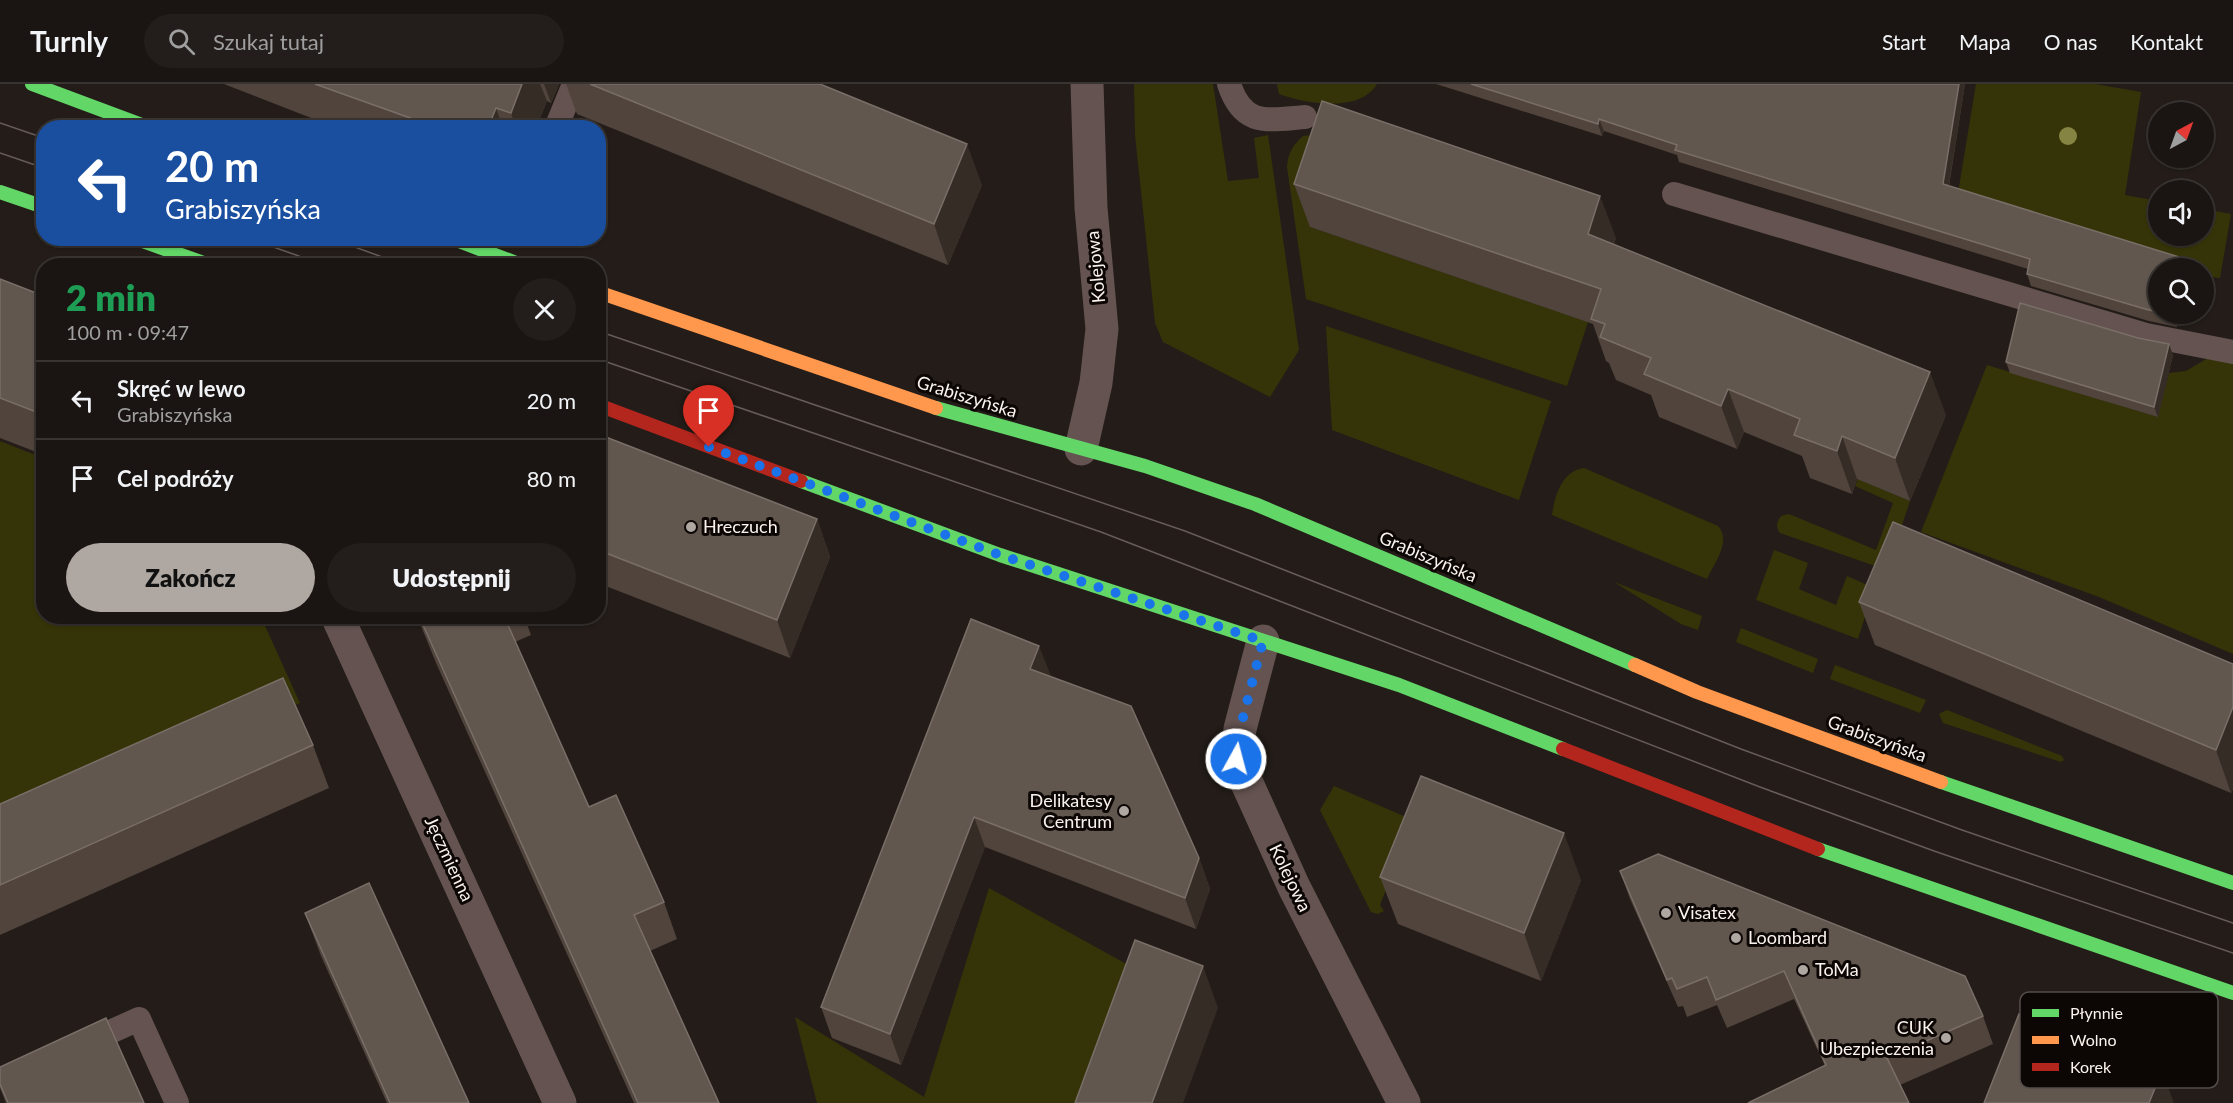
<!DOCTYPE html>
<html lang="pl">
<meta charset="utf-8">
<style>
body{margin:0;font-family:Lato,sans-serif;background:#231e1b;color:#f1f3f6;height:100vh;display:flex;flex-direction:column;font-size:22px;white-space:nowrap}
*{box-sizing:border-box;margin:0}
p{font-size:20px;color:#9f9f9f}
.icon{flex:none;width:33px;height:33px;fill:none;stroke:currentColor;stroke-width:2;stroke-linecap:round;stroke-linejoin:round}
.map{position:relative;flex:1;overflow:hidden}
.panel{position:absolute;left:36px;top:174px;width:570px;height:366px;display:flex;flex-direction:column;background:#1a1512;border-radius:24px;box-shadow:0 2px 4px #0004,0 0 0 2px #383432}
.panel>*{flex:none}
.hud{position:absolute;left:36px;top:36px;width:570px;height:126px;border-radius:24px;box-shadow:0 2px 4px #0004,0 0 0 2px #383432;background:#1a4fa0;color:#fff;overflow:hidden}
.needle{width:39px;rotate:41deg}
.tools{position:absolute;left:2148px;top:18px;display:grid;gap:12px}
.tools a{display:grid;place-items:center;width:66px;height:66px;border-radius:50%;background:#1a1512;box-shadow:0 2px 4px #0004,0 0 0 2px #383432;font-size:30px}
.pin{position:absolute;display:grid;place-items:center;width:51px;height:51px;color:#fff;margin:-62px -26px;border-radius:50% 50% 50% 0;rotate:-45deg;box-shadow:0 0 6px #0007}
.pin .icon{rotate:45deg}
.me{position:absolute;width:66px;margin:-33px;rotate:7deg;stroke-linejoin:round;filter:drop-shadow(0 0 4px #0008)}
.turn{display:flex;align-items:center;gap:21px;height:126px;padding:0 30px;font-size:27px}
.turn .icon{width:78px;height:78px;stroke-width:2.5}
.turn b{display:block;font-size:42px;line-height:51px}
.round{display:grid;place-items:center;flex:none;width:63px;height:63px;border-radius:32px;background:#231e1b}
.headline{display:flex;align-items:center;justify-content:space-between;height:102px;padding:0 30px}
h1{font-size:36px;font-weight:800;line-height:45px;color:#1e9e55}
.cta{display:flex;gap:12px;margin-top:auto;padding:12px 30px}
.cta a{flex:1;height:69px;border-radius:36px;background:#afa7a2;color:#111;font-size:24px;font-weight:800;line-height:69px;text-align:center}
.cta a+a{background:#231e1b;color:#f1f3f6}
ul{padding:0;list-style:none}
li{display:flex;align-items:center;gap:18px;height:78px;padding:0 30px;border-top:2px solid #383432}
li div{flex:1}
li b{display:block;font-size:22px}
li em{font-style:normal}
header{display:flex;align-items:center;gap:36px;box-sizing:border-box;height:84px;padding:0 30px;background:#1a1512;border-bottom:2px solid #383432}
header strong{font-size:28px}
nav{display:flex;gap:33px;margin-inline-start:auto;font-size:21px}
.search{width:420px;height:54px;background:#231e1b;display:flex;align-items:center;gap:15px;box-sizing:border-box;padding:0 21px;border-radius:33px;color:#9f9f9f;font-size:22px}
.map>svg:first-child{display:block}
.green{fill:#353408}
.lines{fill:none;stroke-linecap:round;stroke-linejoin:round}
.lane{stroke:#645350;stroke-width:24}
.street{stroke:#645350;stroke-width:33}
.fast{stroke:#63d668;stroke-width:14}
.slow{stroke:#ff974d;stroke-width:14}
.jam{stroke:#b3261e;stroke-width:14}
.tram{stroke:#665c59;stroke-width:1.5}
.tree{fill:#868442}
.wall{fill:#50443c}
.shaded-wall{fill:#362c26}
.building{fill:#62574f;stroke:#7a6f68;stroke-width:1.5}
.route{stroke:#1a73e8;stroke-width:10;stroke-dasharray:0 18}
.poi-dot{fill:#afa7a2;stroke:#0c0705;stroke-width:2}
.labels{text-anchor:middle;stroke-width:6;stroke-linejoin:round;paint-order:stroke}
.street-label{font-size:18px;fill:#faf2ed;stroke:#0c0705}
.poi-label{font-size:18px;fill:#faf2ed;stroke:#0c0705;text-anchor:start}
.key{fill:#0c0705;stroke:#534e4b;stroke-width:1.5}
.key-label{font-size:16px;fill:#faf2ed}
</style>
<header>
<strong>Turnly</strong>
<div class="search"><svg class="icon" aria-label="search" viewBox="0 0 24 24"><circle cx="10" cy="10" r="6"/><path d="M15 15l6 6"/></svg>Szukaj tutaj</div>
<nav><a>Start</a><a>Mapa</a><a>O nas</a><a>Kontakt</a></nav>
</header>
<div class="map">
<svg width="2233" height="1019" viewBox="0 0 2233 1019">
<rect width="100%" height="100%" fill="#231c18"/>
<!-- green -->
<g class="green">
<polygon points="1134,0 1213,0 1228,97 1259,94 1254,54 1268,51 1299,266 1270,313 1163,258 1155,239 1135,51"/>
<path d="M1277 0H1377C1360 29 1306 20 1279 10Z"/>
<polygon points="1976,0 2095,0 2141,8 2125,111 2158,117 2158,152 2204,152 2204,125 2231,130 2220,194 2204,192 2204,184 2181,184 1957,115"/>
<path d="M1312 51 1310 143 1588 238 1567 302 1306 215 1287 83C1288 69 1293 61 1303 52Z"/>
<polygon points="1326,242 1551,317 1519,416 1332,346"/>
<polygon points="2213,271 2233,275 2233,570 2099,513 1921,448 1987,281 2158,333 2169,289 2186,287"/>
<polygon points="0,357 43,374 44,532 261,533 300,619 0,755"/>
<path d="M1584 384 1718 442C1732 457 1714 479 1707 495L1552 431C1555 411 1562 387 1584 384Z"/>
<path d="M1858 395 1910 417 1887 486 1780 449C1775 442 1777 438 1781 432L1789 430 1876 466 1893 419 1855 402Z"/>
<polygon points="1774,466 1808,479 1799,505 1836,521 1847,492 1874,504 1858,555 1756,516"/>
<polygon points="1614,498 1702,532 1698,546 1681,540"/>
<polygon points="1741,544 1818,575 1813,589 1736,558"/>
<polygon points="1835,581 1926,616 1920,629 1830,595"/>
<polygon points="1947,626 2062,672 2064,676 2061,678 1943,639 1939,630"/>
<polygon points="1334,702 1413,736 1380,821 1384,827 1378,830 1371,828 1320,726"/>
<polygon points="989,804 1139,887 1091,1019 817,1019 795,933 924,1013"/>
</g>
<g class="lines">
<!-- lane -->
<g class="lane">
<path d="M1229 0C1243 43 1267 36 1305 33"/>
<polyline points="556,44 574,0"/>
<polyline points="1674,110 2146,251 2233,268"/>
<polyline points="81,961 139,935 177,1019"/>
</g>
<!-- street -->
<g class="street">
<polyline points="1081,365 1096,299 1102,245 1091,124 1087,0"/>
<polyline points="337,532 560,1019"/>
<polyline points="1263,557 1240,645 1236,675 1294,803 1404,1019"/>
</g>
<!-- fast -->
<g class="fast">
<polyline points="32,0 150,44"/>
<polyline points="0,108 44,123"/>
<polyline points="134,154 212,182"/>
<polyline points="451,154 524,182"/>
<polyline points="936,324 1145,382 1255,420 1635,581"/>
<polyline points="801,397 1000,471 1399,601 1563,665"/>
<polyline points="1941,698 2233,799"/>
<polyline points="1818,765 2233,909"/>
</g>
<!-- slow -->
<g class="slow">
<polyline points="598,208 936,324"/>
<polyline points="1635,581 1697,608 1941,698"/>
</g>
<!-- jam -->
<g class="jam">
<polyline points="598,321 801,397"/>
<polyline points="1563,665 1818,765"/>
</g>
<!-- tram -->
<g class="tram">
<polyline points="0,39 44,54"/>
<polyline points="0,69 44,84"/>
<polyline points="248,154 327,182"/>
<polyline points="330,154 407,182"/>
<polyline points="598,247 1185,447 1741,665 1962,746 2233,839"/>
<polyline points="598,275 1101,448 1760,703 1934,767 2233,869"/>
</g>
</g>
<!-- trees -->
<circle class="tree" cx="2068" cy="52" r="9"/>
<!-- wall -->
<g class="wall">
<polygon points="224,0 559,0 551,19 547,17 536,44 337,44"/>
<polygon points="566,0 820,0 982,101 948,181 577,30"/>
<polygon points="1436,0 1965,0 1949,102 2158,184 2158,230 2179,230 2177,243 2149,237 2031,202 2027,190 2028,185 1679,78 1677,71 1604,47 1602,52"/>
<polygon points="1294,100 1616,154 1614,160 1946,331 1910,417 1857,395 1852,410 1810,394 1802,372 1744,348 1737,365 1659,333 1651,311 1616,296 1609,279 1606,277 1593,240 1310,143"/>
<polygon points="0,196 44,212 44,371 0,354"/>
<polygon points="2173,271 2158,333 2010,289 2006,278"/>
<polygon points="598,350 817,435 830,473 790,574 598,499"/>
<polygon points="1859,518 2233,580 2233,705 2231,709 1875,561"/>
<polygon points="417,532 524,532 531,551 515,558 589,723 664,818 677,855 650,867 719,1019 634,1019 436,579"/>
<polygon points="1051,592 1199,774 1210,805 1196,845 985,763 901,981 832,954 821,923"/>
<polygon points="313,661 329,704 0,851 0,720"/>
<polygon points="1620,787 1983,932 1993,960 1900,1001 1825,982 1794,915 1727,944 1717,921 1687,933 1683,922 1678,923 1630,815"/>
<polygon points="1380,793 1581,796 1541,897 1398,840"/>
<polygon points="305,829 469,1019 387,1019 321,872"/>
<polygon points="0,983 144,1019 6,1019 0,1004"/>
</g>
<!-- shaded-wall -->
<g class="shaded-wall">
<polygon points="522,0 540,0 547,17 536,44 516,44 511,29"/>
<polygon points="544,0 559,0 551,19"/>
<polygon points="1959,0 1965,0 1947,112 1943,100"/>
<polygon points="496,24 503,44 488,44"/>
<polygon points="1599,35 1604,47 1602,52 1598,40"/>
<polygon points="967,60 982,101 948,181 934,140"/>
<polygon points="1600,112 1616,154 1603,192 1588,150"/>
<polygon points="2179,173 2183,184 2178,184"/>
<polygon points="2173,230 2179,230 2177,243"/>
<polygon points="2169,260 2173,271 2158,333 2154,323"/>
<polygon points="1930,288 1946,331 1910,417 1895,374"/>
<polygon points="1728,305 1744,348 1737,365 1721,322"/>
<polygon points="1842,352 1857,395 1852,410 1837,367"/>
<polygon points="817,435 830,473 790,574 777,536"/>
<polygon points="1039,562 1051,592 1030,585"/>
<polygon points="2233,623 2233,705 2231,709 2216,666"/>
<polygon points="974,733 985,763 901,981 890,950"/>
<polygon points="1564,749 1581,796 1541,897 1524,849"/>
<polygon points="1199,774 1210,805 1196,845 1185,814"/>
<polygon points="1203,882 1218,924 1183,1019 1152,1019"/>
<polygon points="2162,987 2174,1019 2149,1019"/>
</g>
<!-- building -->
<g class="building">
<polygon points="315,0 522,0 511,29 496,24 488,44 427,44 412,37 413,35"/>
<polygon points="590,0 820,0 967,60 934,140"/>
<polygon points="1471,0 1959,0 1943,100 2179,173 2178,184 2158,184 2158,228 2145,225 2027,190 2030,175 1675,66 1677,61 1599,35 1598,40"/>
<polygon points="1322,17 1600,112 1588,150 1930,288 1895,374 1842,352 1837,367 1794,351 1800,335 1728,305 1721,322 1644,290 1651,274 1600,253 1605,240 1591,235 1601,205 1294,100"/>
<polygon points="0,195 44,212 44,331 0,314"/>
<polygon points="2020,219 2138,254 2169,260 2154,323 2006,278"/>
<polygon points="598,350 817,435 777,536 598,466"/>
<polygon points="1893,438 2233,580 2233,623 2216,666 1859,518"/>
<polygon points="419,532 504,532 589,723 616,711 664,818 634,831 719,1019 638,1019"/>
<polygon points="971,535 1039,562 1030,585 1131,622 1199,774 1185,814 974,733 890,950 821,923"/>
<polygon points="283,594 313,661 0,801 0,720"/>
<polygon points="1421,692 1564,749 1524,849 1380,793"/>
<polygon points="1658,770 1965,892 1983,932 1887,974 1909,1019 1748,1019 1826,981 1784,887 1716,916 1707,893 1677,905 1672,894 1667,896 1620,787"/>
<polygon points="369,799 469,1019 390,1019 305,829"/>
<polygon points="1135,856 1203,882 1152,1019 1075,1019"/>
<polygon points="2019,930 2162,987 2149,1019 1984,1019"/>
<polygon points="106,934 144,1019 8,1019 0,1000 0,983"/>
</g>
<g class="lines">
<!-- route -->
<polyline class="route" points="709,363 1000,471 1263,557 1240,645 1236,675"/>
</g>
<!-- markers -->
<g class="poi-dot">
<circle cx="691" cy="443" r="6"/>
<circle cx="1124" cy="727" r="6"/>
<circle cx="1666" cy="829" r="6"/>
<circle cx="1736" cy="854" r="6"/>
<circle cx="1803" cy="886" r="6"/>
<circle cx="1946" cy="954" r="6"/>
</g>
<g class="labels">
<!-- street labels -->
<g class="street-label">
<text transform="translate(1096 183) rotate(-95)" y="6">Kolejowa</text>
<text transform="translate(967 313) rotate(17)" y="6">Grabiszyńska</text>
<text transform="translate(1428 473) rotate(23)" y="6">Grabiszyńska</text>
<text transform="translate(1877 655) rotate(20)" y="6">Grabiszyńska</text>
<text transform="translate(449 775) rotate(65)" y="6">Jęczmienna</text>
<text transform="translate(1290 794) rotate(64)" y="6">Kolejowa</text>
</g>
<!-- poi labels -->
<g class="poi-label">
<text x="703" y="449">Hreczuch</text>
<text x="1112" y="723" text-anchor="end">Delikatesy<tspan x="1112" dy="21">Centrum</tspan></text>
<text x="1678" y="835">Visatex</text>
<text x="1748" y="860">Loombard</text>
<text x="1815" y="892">ToMa</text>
<text x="1934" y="950" text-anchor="end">CUK<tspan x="1934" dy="21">Ubezpieczenia</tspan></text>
</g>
</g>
<!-- legend -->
<rect x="2020" y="908" width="198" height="96" rx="9" class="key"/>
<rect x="2032" y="925" width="27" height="8" fill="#63d668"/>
<rect x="2032" y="952" width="27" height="8" fill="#ff974d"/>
<rect x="2032" y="979" width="27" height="8" fill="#b3261e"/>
<g class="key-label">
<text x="2070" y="935">Płynnie</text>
<text x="2070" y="962">Wolno</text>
<text x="2070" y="989">Korek</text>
</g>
</svg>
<div class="tools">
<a><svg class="needle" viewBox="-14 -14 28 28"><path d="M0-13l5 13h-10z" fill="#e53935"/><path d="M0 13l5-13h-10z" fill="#9f9f9f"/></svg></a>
<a><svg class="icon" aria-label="sound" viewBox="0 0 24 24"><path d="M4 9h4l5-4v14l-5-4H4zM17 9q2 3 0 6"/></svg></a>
<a><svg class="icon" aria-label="search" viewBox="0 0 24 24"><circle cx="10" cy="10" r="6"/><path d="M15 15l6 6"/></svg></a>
</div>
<div class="pin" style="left:709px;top:363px;background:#d93025"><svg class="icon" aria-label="arrive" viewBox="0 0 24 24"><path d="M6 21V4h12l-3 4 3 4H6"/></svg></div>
<svg class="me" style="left:1236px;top:675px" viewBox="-20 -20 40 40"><circle r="17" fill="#1a73e8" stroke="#fff" stroke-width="3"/><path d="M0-11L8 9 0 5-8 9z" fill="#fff"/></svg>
<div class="hud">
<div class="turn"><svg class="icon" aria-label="left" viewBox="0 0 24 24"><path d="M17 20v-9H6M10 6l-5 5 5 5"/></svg><div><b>20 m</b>Grabiszyńska</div></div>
</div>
<section class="panel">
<div class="headline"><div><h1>2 min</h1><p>100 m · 09:47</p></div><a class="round"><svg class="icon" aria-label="close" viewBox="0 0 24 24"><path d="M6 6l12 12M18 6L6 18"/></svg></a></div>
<ul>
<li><svg class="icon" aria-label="left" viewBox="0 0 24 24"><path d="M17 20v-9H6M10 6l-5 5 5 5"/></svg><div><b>Skręć w lewo</b><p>Grabiszyńska</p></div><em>20 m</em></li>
<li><svg class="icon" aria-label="arrive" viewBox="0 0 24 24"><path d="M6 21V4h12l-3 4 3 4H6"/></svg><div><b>Cel podróży</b></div><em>80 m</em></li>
</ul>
<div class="cta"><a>Zakończ</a><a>Udostępnij</a></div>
</section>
</div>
